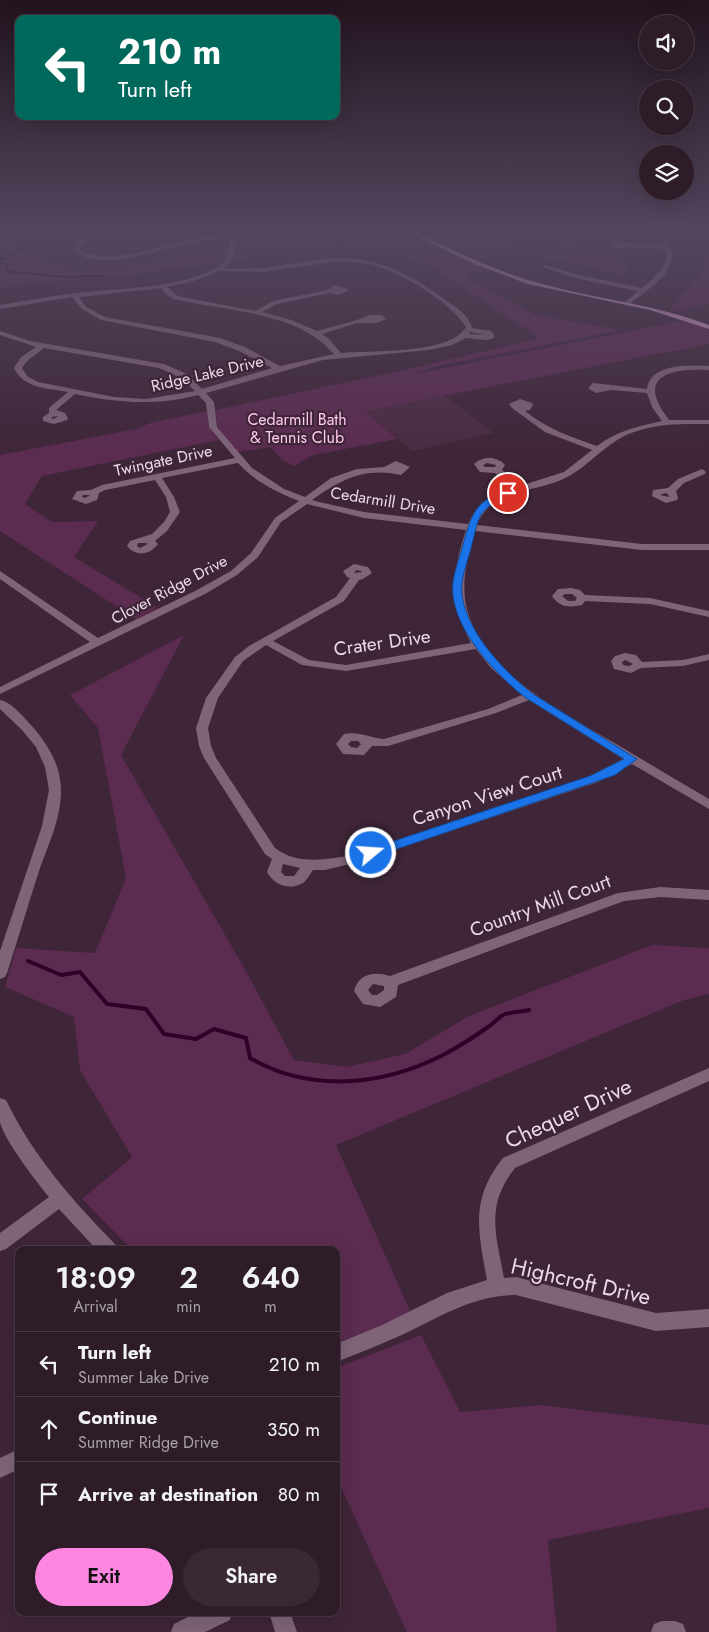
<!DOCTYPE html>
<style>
body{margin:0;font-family:Jost,sans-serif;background:#3a2935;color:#f1f3f6;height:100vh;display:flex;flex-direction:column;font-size:19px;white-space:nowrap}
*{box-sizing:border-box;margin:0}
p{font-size:16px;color:#a7a1a8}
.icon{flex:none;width:28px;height:28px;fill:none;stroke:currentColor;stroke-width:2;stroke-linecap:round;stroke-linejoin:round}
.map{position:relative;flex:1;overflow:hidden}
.drawer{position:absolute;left:15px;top:1246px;width:325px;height:370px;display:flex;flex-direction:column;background:#2e1c29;border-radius:10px;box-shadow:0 5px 20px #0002,0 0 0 1px #493a46}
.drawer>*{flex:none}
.hud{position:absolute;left:15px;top:15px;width:325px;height:105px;border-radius:10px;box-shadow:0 5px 20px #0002,0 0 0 1px #493a46;background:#00695c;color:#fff;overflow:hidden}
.controls{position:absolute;left:639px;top:15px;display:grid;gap:10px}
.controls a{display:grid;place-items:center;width:55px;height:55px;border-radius:50%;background:#2e1c29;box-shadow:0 5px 20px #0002,0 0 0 1px #493a46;font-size:25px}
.pin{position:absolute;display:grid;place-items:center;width:42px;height:42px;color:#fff;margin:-21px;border:2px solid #fff;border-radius:50%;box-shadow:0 1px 5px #0007}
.me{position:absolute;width:55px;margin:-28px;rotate:72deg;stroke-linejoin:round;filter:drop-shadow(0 0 4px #0008)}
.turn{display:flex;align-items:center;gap:18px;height:105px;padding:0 20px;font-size:22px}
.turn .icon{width:65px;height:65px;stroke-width:2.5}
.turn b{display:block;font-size:35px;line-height:42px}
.eta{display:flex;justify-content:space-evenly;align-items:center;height:85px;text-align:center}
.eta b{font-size:30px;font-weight:600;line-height:35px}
.button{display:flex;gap:10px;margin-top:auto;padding:10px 20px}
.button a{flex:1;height:58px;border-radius:30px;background:#fd86e1;color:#111;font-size:20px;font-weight:600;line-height:58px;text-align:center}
.button a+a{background:#3a2935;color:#f1f3f6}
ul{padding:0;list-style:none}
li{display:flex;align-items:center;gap:15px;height:65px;padding:0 20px;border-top:1px solid #493a46}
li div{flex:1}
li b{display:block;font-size:19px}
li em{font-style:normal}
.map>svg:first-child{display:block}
.built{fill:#4a2b42}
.green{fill:#5b2b50}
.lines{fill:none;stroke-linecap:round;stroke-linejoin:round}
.stream-far1{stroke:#300028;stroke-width:2}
.stream{stroke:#300028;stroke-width:4}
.minor{fill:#7f6478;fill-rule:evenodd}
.major{fill:#cf99c0;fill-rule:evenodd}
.route{fill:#1a73e8;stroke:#114b97}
.labels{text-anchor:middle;stroke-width:4.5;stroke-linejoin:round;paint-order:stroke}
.far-street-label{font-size:16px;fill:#ecdbe7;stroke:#3e2537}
.far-park-label{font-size:16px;fill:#ffcaf0;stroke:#3e2537}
.street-label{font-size:19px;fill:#ecdbe7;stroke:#3e2537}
.near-street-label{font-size:22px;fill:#ecdbe7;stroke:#3e2537}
</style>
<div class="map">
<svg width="709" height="1632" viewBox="0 0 709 1632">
<rect width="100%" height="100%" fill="#3e2537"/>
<!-- built -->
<polygon class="built" points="444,395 494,433 412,451 365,411"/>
<!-- green -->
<g class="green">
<polygon points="0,230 67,230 60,232 36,248 45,261 76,269 128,267 211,249 229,248 224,262 111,277 25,283 0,289 0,262 42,241 54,232 43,233 0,256"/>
<polygon points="285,230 297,230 309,238 351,236 365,230 402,230 487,269 464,276 535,315 622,330 437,366 415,374 686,320 709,329 709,344 365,411 397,439 313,455 294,466 282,460 270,447 238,452 218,428 215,410 418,367 539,338 435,268 381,249 337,247 235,260 238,240 268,240 271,235"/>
<polygon points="445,230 466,230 484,237 520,242 556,242 571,238 578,230 620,230 621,232 597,233 581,242 583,248 619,257 628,263 626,275 523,253 502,253 477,260 438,243 461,237"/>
<polygon points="693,230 709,230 709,304 682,310 671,308 702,272 704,244"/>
<polygon points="207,411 208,425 219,440 42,476 25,504 52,522 98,521 74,557 158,608 136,619 0,531 0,455 136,429 150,423"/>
<polygon points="184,635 121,755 242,964 294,1060 346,1067 405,1054 469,1016 652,945 709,948 709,994 684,1000 336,1145 411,1313 336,1344 336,1250 132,1250 82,1199 132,1157 80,1070 74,1017 5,987 16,948 95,953 126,878 98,728 70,695"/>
<polygon points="421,1335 460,1412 540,1405 709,1425 709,1508 548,1540 557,1632 407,1632 336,1476 336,1368"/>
</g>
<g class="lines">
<!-- stream-far1 -->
<g class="stream-far1">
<polyline points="0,260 40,239 49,230"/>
<polyline points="0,263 6,264 7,270 12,272 66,277 102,276"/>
</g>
<!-- stream -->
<path class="stream" d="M28 961 61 975 80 972 107 1004 146 1009 164 1034 196 1039 214 1029 246 1038 250 1058C310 1093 382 1086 443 1055 458 1047 474 1037 488 1027 493 1024 498 1018 503 1015 510 1012 521 1012 529 1010"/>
<!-- minor -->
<g class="minor">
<path d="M118 230H129L84 242 79 249C110 267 161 245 194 238 206 236 220 235 233 235L237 230H243C233 242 237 257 225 268 263 272 298 260 335 258 375 256 410 274 441 297 453 305 469 314 472 328L491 331 494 334V338L487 340 466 338 452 345 429 350 323 360 206 393 214 402 217 427 252 468 284 489 305 497 331 478 357 469 384 467 396 461 410 467 401 475C364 467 342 479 312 500L319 502 364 512 468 524C479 500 492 496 515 488L495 473 480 472 474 464C483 456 497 456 505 465L502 470 523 485 564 472 592 450 545 432 512 408 509 404 520 399 532 403 533 405 530 410 525 411C547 429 571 437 597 446 617 431 638 426 662 421L652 407 647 393 611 390 596 393 588 388 593 383 647 389C650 363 691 365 709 366V370C669 368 635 376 669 420H709V424C685 424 661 423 637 431 610 439 594 461 571 475 540 494 492 486 477 525L642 544H709V550H642L475 531C467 558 459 588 469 616 489 676 566 715 618 745 648 763 678 781 709 799V809L632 764 598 782 358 862 325 870H313C310 874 307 880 303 883 289 891 274 885 267 872L272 859 265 854 204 758 199 746 196 728 206 698 235 657 249 646 336 597 350 578 347 577 343 571 354 564 368 567 372 573 363 579 359 580 344 601 273 641 309 660 346 665 471 643C449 601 452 574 466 530L364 518 307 504 281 522 258 557 237 575 205 594 0 694V687L90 642 0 579V571L98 638 197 590 231 571 251 553 275 518 299 501C277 492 254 481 238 463L162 478 174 497 180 512 167 531 155 541 158 544C150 555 136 557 127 546L130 541 152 534 164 522 170 512 166 497 155 480 105 490 99 493 97 500 86 504 72 499 77 491 91 490 102 485 235 458 209 427 206 403 198 395C156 406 118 403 75 394L56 410 65 413 68 418 67 420 54 424 43 421V417L49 413V408L68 392C48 388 24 389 14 368L21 357 36 347 0 335V331L30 341 164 364 187 374 202 389 272 368 239 351 215 342 101 320 82 309 72 297 0 309V305C25 301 51 296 76 293 117 288 195 289 225 261L231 239C218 239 205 240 193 242 161 249 100 274 73 250L80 240ZM334 262C346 262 357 262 369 264 399 271 450 301 466 327 450 355 371 350 341 353L329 339 322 334 357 323H377L386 319 382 315H369C355 322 334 326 317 331L291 320 262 312 277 304 329 293 338 295 348 291V289L335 285 327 290 273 301 255 311 178 296 167 287 194 281 219 271 263 272ZM161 288 168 296 174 299C227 312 296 310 334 354L280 366 245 347 220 338 105 317 86 307 79 297ZM470 332 486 335 469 334ZM44 348 159 368 181 378 195 391 146 399 114 397 38 382 27 376 22 368 27 361ZM58 416 54 419 51 418 52 417ZM487 463 496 465 495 467H485L483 465ZM83 495H90L85 498 82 497ZM138 543H146L148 544 140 548 137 546ZM356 570 361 571 362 572 354 573ZM266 645 302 665 346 671 476 649 491 668 522 695 488 709 384 739C370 738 359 731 344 734L336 744 343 754 364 755 372 746H388L496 713 529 700 623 759 590 776 352 855C326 860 297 865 275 848L216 758 211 746 208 728 218 698 243 661ZM351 741H358L361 744 357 748 351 747 348 744ZM283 864 300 868 294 876H285L281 872Z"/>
<polygon points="531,230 551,230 543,234"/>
<path d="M653 230H659C691 265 656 283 629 304L624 303 638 291 575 278 543 267 546 265 578 275 642 288C653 278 670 266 666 249L624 247 615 249 609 243 612 241 664 245Z"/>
<path d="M702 469 706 472 705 474 684 483 676 491 678 498 677 500 666 503 652 496 653 490 668 488 678 479ZM665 493 668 494 669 497 660 495Z"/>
<path d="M571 588 580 590 585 595 650 598 709 611V617L650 604 585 601 582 605C569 608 559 607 552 596L558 589ZM565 594H572L577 598 575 601H568L562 596Z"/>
<path d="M625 653 636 655 642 662 683 660 709 654V660L683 666 641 668 631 673 614 669 611 661 615 656ZM625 660 633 664 629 666 623 665 622 662Z"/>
<path d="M0 700C12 702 24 718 32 726 45 741 57 759 60 779 65 811 49 842 39 871 28 905 18 939 7 973L5 977 0 979V951L42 826 49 790 45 767 36 747 22 730 0 709Z"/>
<path d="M660 887 709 890V900L660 897 624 901 398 985 396 997 380 1007 363 1004 354 991C359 973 374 971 390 976L618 893ZM373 984 384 986V990L377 995H372L368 990Z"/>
<path d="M709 1068V1081L515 1168C485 1206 496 1234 504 1278L516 1277 656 1313 709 1309V1327L656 1331 516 1295C474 1295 441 1316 404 1334 382 1344 359 1353 336 1362V1344L382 1325 447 1293 487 1280C478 1231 470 1199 503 1158Z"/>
<path d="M0 1098 6 1100C33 1156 72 1200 115 1244L118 1250H97L59 1209 6 1249 0 1251V1233L49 1197C36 1181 4 1140 0 1122 0 1115 0 1106 0 1098Z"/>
<polygon points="19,1449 19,1469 0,1478 0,1458"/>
<polygon points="198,1612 232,1612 230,1620 205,1632 171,1632 174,1624"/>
<polygon points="269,1612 290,1612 297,1632 275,1632"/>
<polygon points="662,1621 675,1621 683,1624 686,1632 651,1632 654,1624"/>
</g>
<!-- major -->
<path class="major" d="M404 230H412C456 252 501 274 550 286 603 300 657 305 709 325V329L650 310 528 284 474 264Z"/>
</g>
<!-- sky -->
<linearGradient id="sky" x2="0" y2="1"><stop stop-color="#22141e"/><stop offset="0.5" stop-color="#52465e"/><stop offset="1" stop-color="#52465e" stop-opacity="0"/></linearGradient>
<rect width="709" height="459" fill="url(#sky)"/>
<!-- route -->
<path class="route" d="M508 490 513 493 511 494C477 511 480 512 471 548 468 559 464 570 462 582 457 623 503 671 533 694L637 759 615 775 598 781 376 856H367V850L590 776 624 759 526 698C495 674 448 625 453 582 455 568 461 554 464 541 472 512 478 499 508 490Z"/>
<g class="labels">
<!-- far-street labels -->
<g class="far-street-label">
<text transform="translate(207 373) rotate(-13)" y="6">Ridge Lake Drive</text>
<text transform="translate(163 460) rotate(-12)" y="6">Twingate Drive</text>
<text transform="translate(383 500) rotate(9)" y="6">Cedarmill Drive</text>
<text transform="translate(169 589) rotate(-28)" y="6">Clover Ridge Drive</text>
</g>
<!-- far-park labels -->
<g class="far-park-label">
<text x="297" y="425">Cedarmill Bath<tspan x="297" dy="18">&amp; Tennis Club</tspan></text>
</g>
<!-- street labels -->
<g class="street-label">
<text transform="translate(382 642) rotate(-8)" y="7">Crater Drive</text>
<text transform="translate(487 795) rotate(-18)" y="7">Canyon View Court</text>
<text transform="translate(540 905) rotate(-20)" y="7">Country Mill Court</text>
</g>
<!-- near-street labels -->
<g class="near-street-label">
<text transform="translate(568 1113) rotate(-25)" y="8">Chequer Drive</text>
<text transform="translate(581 1281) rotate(13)" y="8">Highcroft Drive</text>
</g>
</g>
</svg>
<div class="controls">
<a><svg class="icon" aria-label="sound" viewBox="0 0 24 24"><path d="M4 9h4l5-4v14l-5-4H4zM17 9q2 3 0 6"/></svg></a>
<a><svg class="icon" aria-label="search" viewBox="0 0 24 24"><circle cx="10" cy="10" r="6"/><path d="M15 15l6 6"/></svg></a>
<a><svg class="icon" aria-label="layers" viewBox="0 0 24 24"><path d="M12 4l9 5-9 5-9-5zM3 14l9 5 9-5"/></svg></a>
</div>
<div class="pin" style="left:508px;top:493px;background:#d93025"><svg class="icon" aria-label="arrive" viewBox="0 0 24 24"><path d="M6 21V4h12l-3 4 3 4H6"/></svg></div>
<svg class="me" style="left:371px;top:853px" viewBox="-20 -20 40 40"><circle r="17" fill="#1a73e8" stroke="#fff" stroke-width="3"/><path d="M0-11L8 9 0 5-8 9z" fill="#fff"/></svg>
<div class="hud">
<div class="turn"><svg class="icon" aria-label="left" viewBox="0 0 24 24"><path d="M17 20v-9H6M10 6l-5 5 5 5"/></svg><div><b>210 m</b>Turn left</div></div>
</div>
<section class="drawer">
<div class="eta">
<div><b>18:09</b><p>Arrival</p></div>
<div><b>2</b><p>min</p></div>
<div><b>640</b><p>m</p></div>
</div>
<ul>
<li><svg class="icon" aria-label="left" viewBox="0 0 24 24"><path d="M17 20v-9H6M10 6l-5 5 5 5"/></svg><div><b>Turn left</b><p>Summer Lake Drive</p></div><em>210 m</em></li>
<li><svg class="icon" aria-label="ahead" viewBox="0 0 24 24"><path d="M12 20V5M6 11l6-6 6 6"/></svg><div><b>Continue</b><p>Summer Ridge Drive</p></div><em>350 m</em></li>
<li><svg class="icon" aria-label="arrive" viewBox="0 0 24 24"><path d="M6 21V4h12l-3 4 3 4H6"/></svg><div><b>Arrive at destination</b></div><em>80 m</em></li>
</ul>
<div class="button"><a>Exit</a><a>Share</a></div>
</section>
</div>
